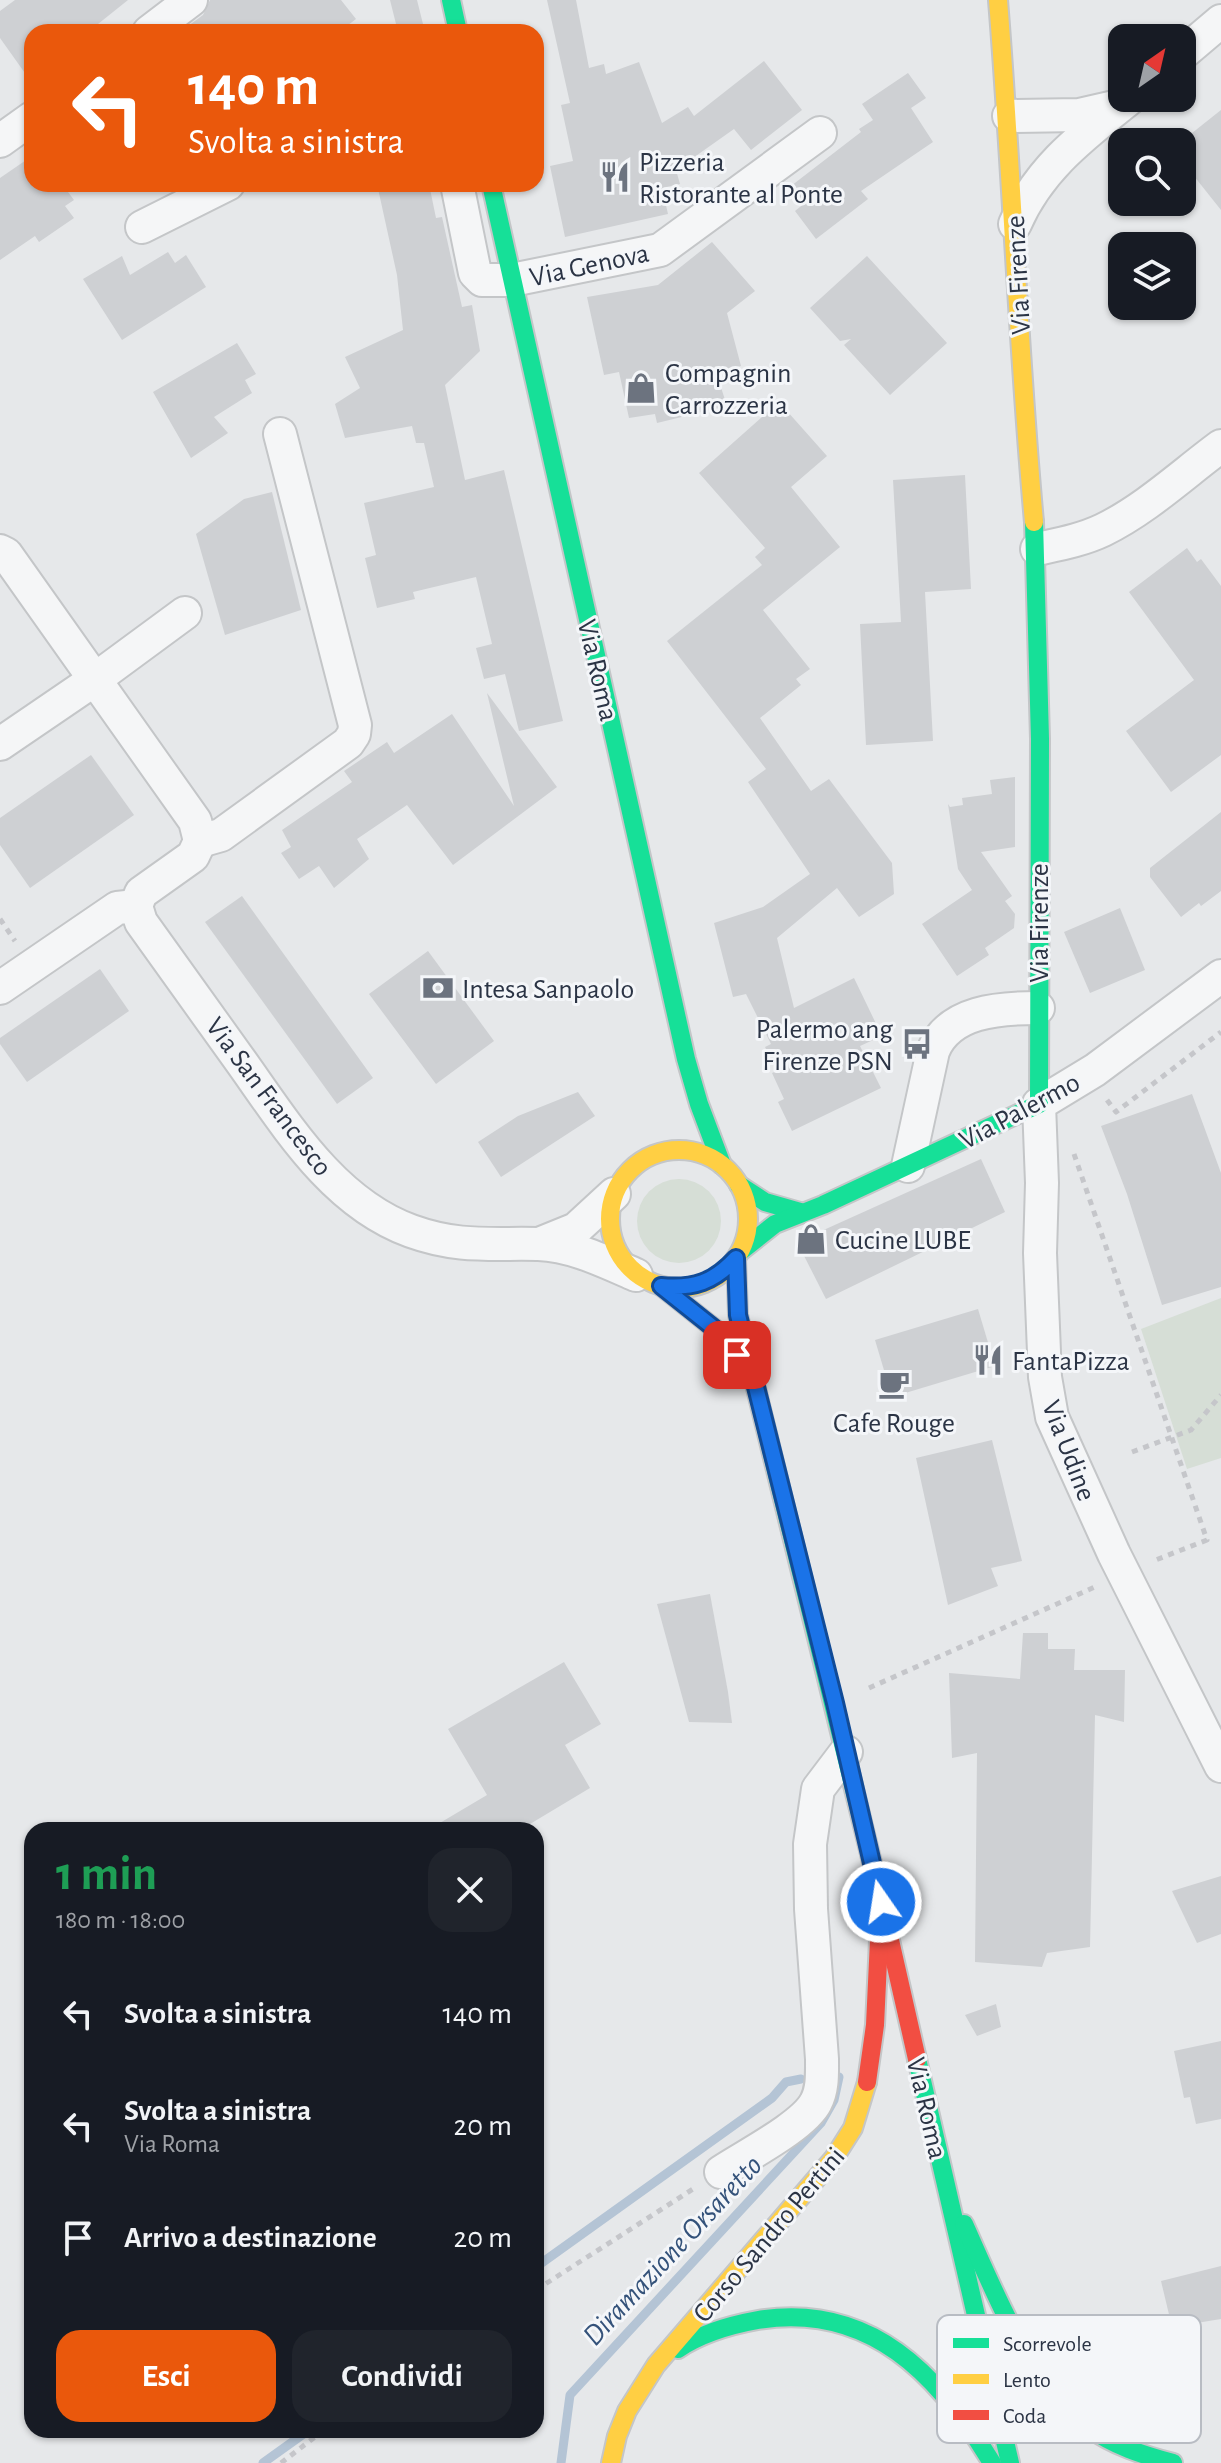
<!DOCTYPE html>
<html lang="it">
<meta charset="utf-8">
<style>
body{margin:0;font-family:"Alegreya Sans",sans-serif;background:#20242c;color:#f1f3f6;height:100vh;display:flex;flex-direction:column;font-size:30px;white-space:nowrap}
*{box-sizing:border-box;margin:0}
p{font-size:26px;color:#9ea1a6}
.icon{flex:none;width:44px;height:44px;fill:none;stroke:currentColor;stroke-width:2;stroke-linecap:round;stroke-linejoin:round}
.map{position:relative;flex:1;overflow:hidden}
.sheet{position:absolute;left:24px;top:1822px;width:520px;height:616px;display:flex;flex-direction:column;background:#171b24;border-radius:24px;box-shadow:0 2px 6px #0004}
.sheet>*{flex:none}
.banner{position:absolute;left:24px;top:24px;width:520px;height:168px;border-radius:24px;box-shadow:0 2px 6px #0004;background:#ea580c;color:#fff;overflow:hidden}
.needle{width:52px;rotate:34deg}
.buttons{position:absolute;left:1108px;top:24px;display:grid;gap:16px}
.buttons a{display:grid;place-items:center;width:88px;height:88px;border-radius:16px;background:#171b24;box-shadow:0 2px 6px #0004;font-size:40px}
.pin{position:absolute;display:grid;place-items:center;width:68px;height:68px;color:#fff;margin:-34px;border-radius:16px;box-shadow:0 4px 12px #0006}
.me{position:absolute;width:88px;margin:-44px;rotate:347deg;stroke-linejoin:round;filter:drop-shadow(0 0 6px #0008)}
.turn{display:flex;align-items:center;gap:28px;height:168px;padding:0 32px;font-size:36px}
.turn .icon{width:104px;height:104px;stroke-width:2.5}
.turn b{display:block;font-size:56px;line-height:68px}
.round{display:grid;place-items:center;flex:none;width:84px;height:84px;border-radius:24px;background:#20242c}
.head{display:flex;align-items:center;justify-content:space-between;height:136px;padding:0 32px}
h1{font-size:48px;font-weight:700;line-height:60px;color:#1e9e55}
.button{display:flex;gap:16px;margin-top:auto;padding:16px 32px}
.button a{flex:1;height:92px;border-radius:24px;background:#ea580c;color:#fff;font-size:32px;font-weight:700;line-height:92px;text-align:center}
.button a+a{background:#20242c;color:#f1f3f6}
ul{padding:0;list-style:none}
li{display:flex;align-items:center;gap:24px;height:112px;padding:0 32px}
li div{flex:1}
li b{display:block;font-size:30px}
li em{font-style:normal}
.map>svg:first-child{display:block}
.green{fill:#d6ded6}
.lines{fill:none;stroke-linecap:round;stroke-linejoin:round}
.stream{stroke:#b4c4d5;stroke-width:9}
.building{fill:#ced0d3}
.street-casing{stroke:#c4c6c8;stroke-width:36}
.fast-casing{stroke:#c4c6c8;stroke-width:22}
.slow-casing{stroke:#c4c6c8;stroke-width:22}
.jam-casing{stroke:#c4c6c8;stroke-width:22}
.path{stroke:#c5c6ca;stroke-width:5;stroke-dasharray:6 6;stroke-linecap:butt}
.street{stroke:#f5f6f7;stroke-width:32}
.fast{stroke:#16e098;stroke-width:18}
.slow{stroke:#ffcf43;stroke-width:18}
.jam{stroke:#f24e42;stroke-width:18}
.route-casing{stroke:#114b97;stroke-width:20}
.route{stroke:#1a73e8;stroke-width:14}
.labels{text-anchor:middle;stroke-width:6;stroke-linejoin:round;paint-order:stroke}
.poi-label{font-size:28px;fill:#2b3445;stroke:#f4f6f9;text-anchor:start}
.street-label{font-size:28px;fill:#2b3445;stroke:#f4f6f9}
.water-label{font-size:30px;font-style:italic;fill:#34527a;stroke:#f4f6f9}
.key{fill:#f4f6f9;stroke:#b8bcc3;stroke-width:2}
.key-label{font-size:22px;fill:#2b3445}
</style>
<div class="map">
<svg width="1221" height="2463" viewBox="0 0 1221 2463">
<rect width="100%" height="100%" fill="#e6e8ea"/>
<!-- green -->
<g class="green">
<circle cx="679" cy="1221" r="42"/>
<polygon points="1221,1298 1221,1458 1187,1469 1141,1329"/>
</g>
<g class="lines">
<!-- stream -->
<g class="stream">
<polyline points="536,2267 772,2098 786,2082 801,2079"/>
<polyline points="263,2463 309,2430"/>
<polyline points="561,2463 570,2395 821,2123 834,2100 839,2077"/>
</g>
</g>
<!-- building -->
<g class="building">
<polygon points="15,0 128,0 88,32 32,32 32,83 0,38 0,11"/>
<polygon points="210,0 341,0 356,19 339,32 180,32 203,15"/>
<polygon points="390,0 417,0 425,32 398,32"/>
<polygon points="547,0 576,0 589,68 604,64 606,74 639,62 662,123 688,107 694,116 764,61 802,110 751,150 734,129 676,170 680,184 662,188 668,214 565,237 550,166 573,161 561,105 570,103"/>
<polygon points="908,73 926,98 911,108 933,142 861,191 868,199 816,239 795,211 805,203 791,186 861,132 859,129 873,120 862,104"/>
<polygon points="1221,110 1221,210 1182,161 1182,141"/>
<polygon points="32,156 32,184 62,184 74,200 65,206 74,218 39,242 35,236 0,260 0,178"/>
<polygon points="377,184 429,184 436,218 442,217 462,307 472,305 480,351 445,385 465,480 504,470 563,721 519,731 505,674 484,679 476,648 492,644 476,577 413,592 415,599 377,608 365,558 376,555 364,503 434,487 424,443 416,443 412,426 345,438 335,404 360,388 345,357 403,330 397,275"/>
<polygon points="712,242 755,291 727,313 741,366 716,372 727,406 657,423 655,414 629,418 619,372 604,375 587,297 658,285"/>
<polygon points="168,252 175,263 186,255 206,287 122,340 83,279 122,256 130,275"/>
<polygon points="867,256 947,343 890,395 844,345 851,339 840,341 810,308"/>
<polygon points="237,343 256,374 245,380 252,393 214,417 228,433 191,458 153,392"/>
<polygon points="779,402 827,456 791,487 840,547 763,610 810,669 796,679 801,685 760,718 811,791 829,779 892,863 894,894 859,917 837,888 777,938 794,1008 854,978 882,1036 860,1046 881,1088 792,1131 778,1102 784,1099 772,1073 777,1071 765,1047 771,1044 746,994 733,997 714,923 763,907 810,874 748,782 766,769 667,641 762,565 755,557 765,548 699,473"/>
<polygon points="965,475 971,589 925,592 933,741 866,745 860,624 901,622 893,480"/>
<polygon points="272,492 301,610 225,635 196,534 244,499"/>
<polygon points="1187,548 1197,562 1201,559 1221,586 1221,755 1171,792 1126,731 1194,680 1129,592"/>
<polygon points="487,693 557,787 453,865 407,805 357,839 369,859 334,888 319,866 299,879 281,853 291,847 282,830 352,782 344,771 387,742 394,753 452,714 514,806"/>
<polygon points="91,755 134,815 30,888 0,845 0,818"/>
<polygon points="1015,777 1015,847 981,852 1012,896 1005,901 1015,914 1014,928 985,948 989,955 957,976 922,924 972,890 958,869 948,804 950,807 963,805 962,798 992,794 990,780"/>
<polygon points="1221,812 1221,891 1201,906 1199,903 1181,917 1150,877 1150,868"/>
<polygon points="242,896 373,1078 337,1104 205,922"/>
<polygon points="1120,908 1145,970 1090,993 1064,932"/>
<polygon points="428,951 494,1041 436,1084 369,994"/>
<polygon points="100,969 129,1011 27,1082 0,1044 0,1038"/>
<polygon points="578,1092 595,1116 501,1177 478,1142 518,1116"/>
<polygon points="1192,1094 1221,1173 1221,1287 1162,1305 1127,1194 1101,1126"/>
<polygon points="981,1159 1005,1212 826,1299 797,1242"/>
<polygon points="978,1309 995,1366 892,1397 875,1340"/>
<polygon points="992,1440 1022,1561 991,1568 998,1586 948,1605 916,1458"/>
<polygon points="710,1594 728,1692 732,1723 689,1722 657,1604"/>
<polygon points="1023,1633 1048,1633 1048,1649 1075,1649 1074,1670 1125,1670 1124,1722 1095,1715 1090,1947 1047,1953 1042,1967 975,1962 977,1753 952,1758 949,1673 1020,1679"/>
<polygon points="564,1662 601,1724 565,1745 590,1788 520,1830 428,1830 487,1795 448,1729"/>
<polygon points="1221,1876 1221,1934 1197,1943 1172,1891"/>
<polygon points="996,2004 1001,2027 977,2036 965,2015"/>
<polygon points="1221,2041 1221,2119 1196,2124 1190,2097 1184,2098 1174,2051"/>
<polygon points="1221,2266 1221,2319 1172,2327 1161,2281"/>
</g>
<g class="lines">
<defs>
<g id="street">
<polyline points="149,32 191,0"/>
<polyline points="1182,54 1221,21"/>
<polyline points="1009,116 1079,115 1114,107"/>
<polyline points="0,141 32,118"/>
<polyline points="457,184 475,273 482,280 512,280 660,250 820,133"/>
<path d="M1015 224C1039 168 1084 135 1130 98"/>
<polyline points="142,227 228,184"/>
<path d="M1037 549C1060 544 1082 540 1103 530 1146 509 1183 474 1221 446"/>
<path d="M0 551 6 554 195 821 200 841 193 856 141 893 136 906 141 922C173 967 205 1011 237 1056 284 1121 331 1202 411 1231 458 1248 490 1243 538 1244 572 1245 606 1262 636 1275"/>
<polyline points="0,744 94,680 185,613"/>
<polyline points="200,841 221,835 348,743 354,734 355,725 280,434"/>
<polyline points="1221,976 1095,1070 1039,1104 1042,1183 1040,1253 1045,1377 1052,1417 1114,1554 1221,1766"/>
<polyline points="0,988 117,908 136,906"/>
<path d="M908 1166 933 1051C949 1011 999 1008 1038 1008"/>
<polyline points="539,1244 576,1229 614,1194"/>
<path d="M721 2172C745 2156 804 2126 816 2102 823 2089 822 2073 822 2059L811 1909 810 1844 818 1789 846 1752"/>
</g>
<g id="fast">
<polyline points="451,0 458,32"/>
<polyline points="491,184 686,1059 699,1104 722,1165"/>
<polyline points="739,1185 765,1202 800,1212"/>
<polyline points="741,1251 775,1224 823,1205 1039,1104 1040,739 1034,522"/>
<polyline points="736,1258 738,1315 877,1883"/>
<polyline points="917,2059 1010,2463"/>
<path d="M964 2224C993 2288 1030 2385 1088 2427 1114 2446 1143 2455 1173 2463"/>
<path d="M678 2349C702 2333 730 2325 758 2320 870 2302 939 2375 992 2463"/>
</g>
<g id="slow">
<path d="M998 0C1012 174 1018 348 1034 522"/>
<circle cx="679" cy="1219" r="69"/>
<polyline points="661,1286 720,1333 748,1370"/>
<polyline points="611,2463 617,2436 627,2411 656,2365 834,2158 853,2128 867,2082"/>
</g>
<g id="jam">
<polyline points="877,1883 917,2059"/>
<polyline points="867,2082 875,2025 880,1919"/>
</g>
</defs>
<!-- street casing -->
<use href="#street" class="street-casing"/>
<!-- fast casing -->
<use href="#fast" class="fast-casing"/>
<!-- slow casing -->
<use href="#slow" class="slow-casing"/>
<!-- jam casing -->
<use href="#jam" class="jam-casing"/>
<!-- path -->
<g class="path">
<polyline points="0,919 15,941"/>
<polyline points="1107,1100 1116,1112 1221,1032"/>
<polyline points="1074,1154 1207,1540 1153,1561"/>
<polyline points="1132,1452 1191,1430 1221,1395"/>
<polyline points="869,1688 1097,1586"/>
<polyline points="536,2290 696,2187"/>
<polyline points="281,2463 324,2430"/>
</g>
<!-- street -->
<use href="#street" class="street"/>
<!-- fast -->
<use href="#fast" class="fast"/>
<!-- slow -->
<use href="#slow" class="slow"/>
<!-- jam -->
<use href="#jam" class="jam"/>
</g>
<g class="lines">
<defs>
<path id="route" d="M737 1355 720 1333 661 1286C694 1289 714 1282 736 1258L738 1315 835 1703 881 1902"/>
</defs>
<!-- route casing -->
<use href="#route" class="route-casing"/>
<!-- route -->
<use href="#route" class="route"/>
</g>
<!-- icons -->
<defs>
<symbol id="restaurant-bare" viewBox="-9 -9 18 18"><path d="M-5-6h1v4h1v-4h1v4h1v-4h1v5L-1.5 .5V6h-2V.5L-5-1ZM5-6V6H3V1.5H1.5Q1.5-4 5-6Z" fill="#6c737f" stroke="#f4f6f9" stroke-width="2.5" paint-order="stroke"/></symbol>
<symbol id="shop-bare" viewBox="-9 -9 18 18"><path d="M-5-2.5h2.3a2.7 3.5 0 0 1 5.4 0H5L5.5 6h-11ZM-1.5-2.5h3a1.5 2.3 0 0 0-3 0Z" fill="#6c737f" stroke="#f4f6f9" stroke-width="2.5" paint-order="stroke"/></symbol>
<symbol id="bank-bare" viewBox="-9 -9 18 18"><path d="M-6-4H6V4H-6ZM0-2.3a2.3 2.3 0 1 0 0 4.6a2.3 2.3 0 1 0 0-4.6Z" fill="#6c737f" stroke="#f4f6f9" stroke-width="2.5" paint-order="stroke"/></symbol>
<symbol id="bus-bare" viewBox="-9 -9 18 18"><path d="M-5-6H5V4H4V6H2V4H-2V6H-4V4H-5ZM-3.5-4V0h7V-4ZM-3.5 1.2v1.5H-2V1.2ZM2 1.2v1.5H3.5V1.2Z" fill="#6c737f" stroke="#f4f6f9" stroke-width="2.5" paint-order="stroke"/></symbol>
<symbol id="cafe-bare" viewBox="-9 -9 18 18"><path d="M-5.5-4.5H6V0H3Q3 3.5 0 3.5H-2.5Q-5.5 3.5-5.5 0ZM3-3.2v2h1.7v-2ZM-6 4.5H4V6H-6Z" fill="#6c737f" stroke="#f4f6f9" stroke-width="2.5" paint-order="stroke"/></symbol>
</defs>
<g fill-rule="evenodd">
<use href="#restaurant-bare" x="593" y="155" width="44" height="44"/>
<use href="#shop-bare" x="619" y="366" width="44" height="44"/>
<use href="#bank-bare" x="416" y="966" width="44" height="44"/>
<use href="#bus-bare" x="895" y="1022" width="44" height="44"/>
<use href="#shop-bare" x="789" y="1217" width="44" height="44"/>
<use href="#restaurant-bare" x="966" y="1338" width="44" height="44"/>
<use href="#cafe-bare" x="872" y="1362" width="44" height="44"/>
</g>
<g class="labels">
<!-- poi labels -->
<g class="poi-label">
<text x="639" y="171">Pizzeria<tspan x="639" dy="32">Ristorante al Ponte</tspan></text>
<text x="665" y="382">Compagnin<tspan x="665" dy="32">Carrozzeria</tspan></text>
<text x="462" y="998">Intesa Sanpaolo</text>
<text x="893" y="1038" text-anchor="end">Palermo ang<tspan x="893" dy="32">Firenze PSN</tspan></text>
<text x="835" y="1249">Cucine LUBE</text>
<text x="1012" y="1370">FantaPizza</text>
<text x="894" y="1432" text-anchor="middle">Cafe Rouge</text>
</g>
<!-- street labels -->
<g class="street-label">
<text transform="translate(589 264) rotate(-12)" y="10">Via Genova</text>
<text transform="translate(1017 275) rotate(-93)" y="10">Via Firenze</text>
<text transform="translate(599 670) rotate(77)" y="10">Via Roma</text>
<text transform="translate(1038 923) rotate(-90)" y="10">Via Firenze</text>
<text transform="translate(270 1096) rotate(53)" y="10">Via San Francesco</text>
<text transform="translate(1019 1110) rotate(-28)" y="10">Via Palermo</text>
<text transform="translate(1070 1450) rotate(69)" y="10">Via Udine</text>
<text transform="translate(928 2108) rotate(77)" y="10">Via Roma</text>
<text transform="translate(768 2234) rotate(-50)" y="10">Corso Sandro Pertini</text>
</g>
<!-- water labels -->
<g class="water-label">
<text transform="translate(672 2250) rotate(-47)" y="10">Diramazione Orsaretto</text>
</g>
</g>
<!-- legend -->
<rect x="937" y="2315" width="264" height="128" rx="12" class="key"/>
<rect x="953" y="2338" width="36" height="10" fill="#16e098"/>
<rect x="953" y="2374" width="36" height="10" fill="#ffcf43"/>
<rect x="953" y="2410" width="36" height="10" fill="#f24e42"/>
<g class="key-label">
<text x="1003" y="2351">Scorrevole</text>
<text x="1003" y="2387">Lento</text>
<text x="1003" y="2423">Coda</text>
</g>
</svg>
<div class="buttons">
<a><svg class="needle" viewBox="-14 -14 28 28"><path d="M0-13l5 13h-10z" fill="#e53935"/><path d="M0 13l5-13h-10z" fill="#9ea1a6"/></svg></a>
<a><svg class="icon" aria-label="search" viewBox="0 0 24 24"><circle cx="10" cy="10" r="6"/><path d="M15 15l6 6"/></svg></a>
<a><svg class="icon" aria-label="layers" viewBox="0 0 24 24"><path d="M12 4l9 5-9 5-9-5zM3 14l9 5 9-5"/></svg></a>
</div>
<div class="pin" style="left:737px;top:1355px;background:#d93025"><svg class="icon" aria-label="arrive" viewBox="0 0 24 24"><path d="M6 21V4h12l-3 4 3 4H6"/></svg></div>
<svg class="me" style="left:881px;top:1902px" viewBox="-20 -20 40 40"><circle r="17" fill="#1a73e8" stroke="#fff" stroke-width="3"/><path d="M0-11L8 9 0 5-8 9z" fill="#fff"/></svg>
<div class="banner">
<div class="turn"><svg class="icon" aria-label="left" viewBox="0 0 24 24"><path d="M17 20v-9H6M10 6l-5 5 5 5"/></svg><div><b>140 m</b>Svolta a sinistra</div></div>
</div>
<section class="sheet">
<div class="head"><div><h1>1 min</h1><p>180 m · 18:00</p></div><a class="round"><svg class="icon" aria-label="close" viewBox="0 0 24 24"><path d="M6 6l12 12M18 6L6 18"/></svg></a></div>
<ul>
<li><svg class="icon" aria-label="left" viewBox="0 0 24 24"><path d="M17 20v-9H6M10 6l-5 5 5 5"/></svg><div><b>Svolta a sinistra</b></div><em>140 m</em></li>
<li><svg class="icon" aria-label="left" viewBox="0 0 24 24"><path d="M17 20v-9H6M10 6l-5 5 5 5"/></svg><div><b>Svolta a sinistra</b><p>Via Roma</p></div><em>20 m</em></li>
<li><svg class="icon" aria-label="arrive" viewBox="0 0 24 24"><path d="M6 21V4h12l-3 4 3 4H6"/></svg><div><b>Arrivo a destinazione</b></div><em>20 m</em></li>
</ul>
<div class="button"><a>Esci</a><a>Condividi</a></div>
</section>
</div>
